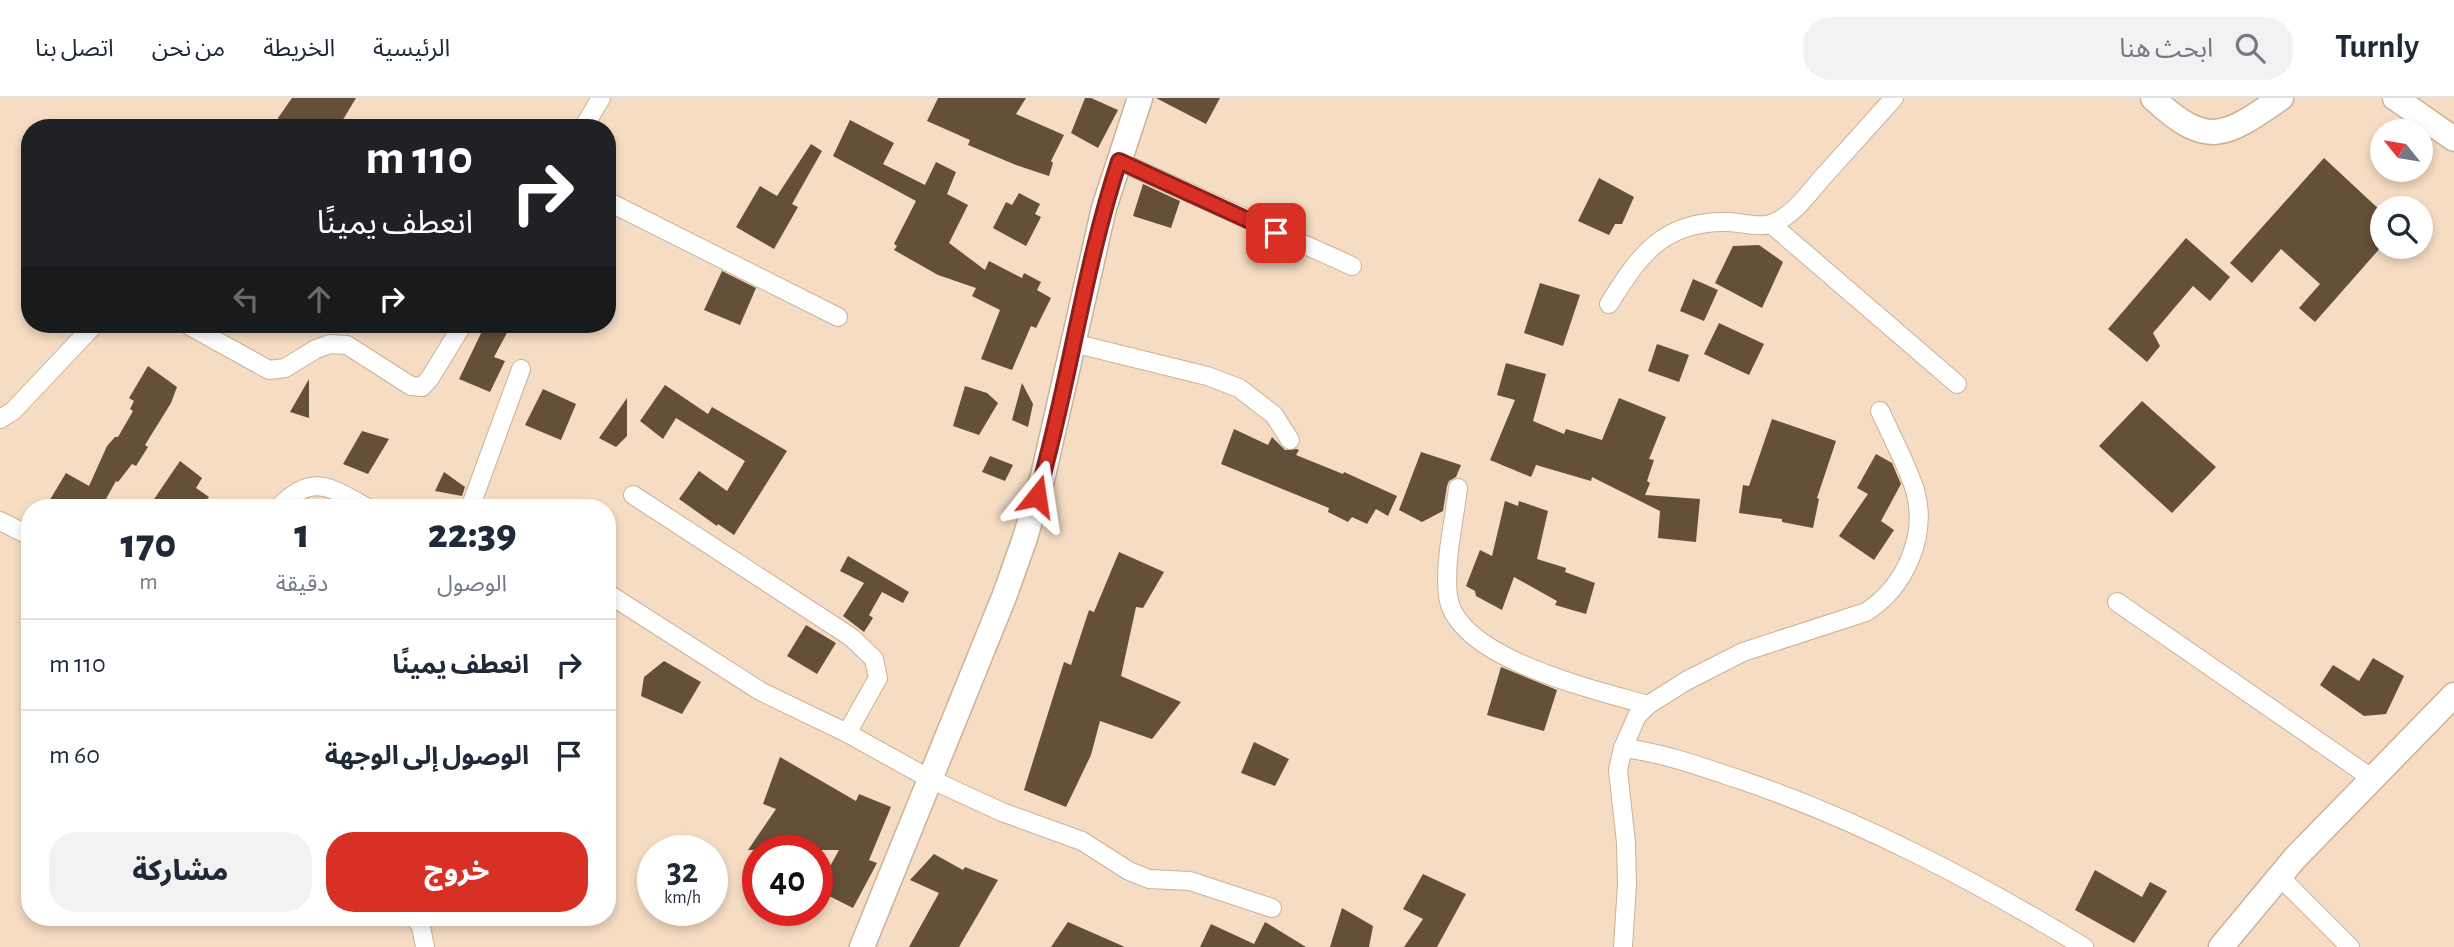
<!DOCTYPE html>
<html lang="ar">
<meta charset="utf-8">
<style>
body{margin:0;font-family:"Alegreya Sans","Noto Sans Arabic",sans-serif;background:#f2f2f3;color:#1f2937;direction:rtl;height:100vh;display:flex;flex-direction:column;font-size:26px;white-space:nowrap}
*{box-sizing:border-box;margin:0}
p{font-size:23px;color:#747a83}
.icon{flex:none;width:38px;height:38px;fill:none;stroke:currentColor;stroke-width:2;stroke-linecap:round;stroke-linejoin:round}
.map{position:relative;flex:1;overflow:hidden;direction:ltr}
.sheet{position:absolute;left:21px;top:401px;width:595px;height:427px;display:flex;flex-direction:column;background:#fff;border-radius:28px;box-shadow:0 4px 10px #0003;direction:rtl}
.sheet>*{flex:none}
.guide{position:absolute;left:21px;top:21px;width:595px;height:214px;border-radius:28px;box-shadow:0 4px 10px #0003;direction:rtl;background:#202124;color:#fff;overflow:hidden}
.needle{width:46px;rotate:300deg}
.fabs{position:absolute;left:2370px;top:21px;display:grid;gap:14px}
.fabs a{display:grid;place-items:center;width:63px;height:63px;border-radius:50%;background:#fff;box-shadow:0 4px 10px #0003;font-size:35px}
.speed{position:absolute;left:637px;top:737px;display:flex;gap:14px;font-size:35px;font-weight:700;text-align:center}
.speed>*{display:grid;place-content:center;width:91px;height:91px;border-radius:50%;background:#fff;box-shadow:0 4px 10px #0003;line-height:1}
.speed small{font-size:18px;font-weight:400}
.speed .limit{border:10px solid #d22;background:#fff;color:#111}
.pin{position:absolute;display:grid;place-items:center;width:60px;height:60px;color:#fff;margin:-30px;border-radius:14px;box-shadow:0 4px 10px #0006}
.me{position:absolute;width:77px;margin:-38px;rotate:15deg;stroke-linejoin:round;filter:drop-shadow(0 0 5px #0008)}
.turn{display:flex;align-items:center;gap:24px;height:147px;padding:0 28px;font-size:32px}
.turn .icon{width:91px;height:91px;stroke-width:2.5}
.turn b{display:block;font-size:49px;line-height:60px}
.lanes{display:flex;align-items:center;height:66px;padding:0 28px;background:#0003;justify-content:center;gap:35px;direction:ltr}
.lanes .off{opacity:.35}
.eta{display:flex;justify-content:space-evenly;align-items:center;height:119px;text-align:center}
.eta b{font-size:42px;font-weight:800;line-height:49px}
.action{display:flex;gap:14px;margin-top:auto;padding:14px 28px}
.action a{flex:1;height:80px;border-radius:28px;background:#d93025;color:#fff;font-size:28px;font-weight:800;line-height:80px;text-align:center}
.action a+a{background:#f2f2f3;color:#1f2937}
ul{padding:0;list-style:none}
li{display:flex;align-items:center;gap:21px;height:91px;padding:0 28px;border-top:2px solid #e0e1e3}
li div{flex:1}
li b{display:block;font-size:26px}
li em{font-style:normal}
header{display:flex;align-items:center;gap:42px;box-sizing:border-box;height:98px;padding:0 35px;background:#fff;border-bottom:2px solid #e0e1e3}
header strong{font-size:33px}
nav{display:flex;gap:38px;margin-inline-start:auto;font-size:24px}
.search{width:490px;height:63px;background:#f2f2f3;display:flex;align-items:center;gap:18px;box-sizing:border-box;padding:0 24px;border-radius:28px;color:#747a83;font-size:26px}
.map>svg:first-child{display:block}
.building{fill:#644f39}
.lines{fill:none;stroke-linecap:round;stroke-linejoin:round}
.street-casing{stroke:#cab299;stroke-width:20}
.secondary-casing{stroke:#cab299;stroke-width:27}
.street{stroke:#fff;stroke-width:18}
.secondary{stroke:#fff;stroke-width:24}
.route-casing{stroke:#8d1f18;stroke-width:18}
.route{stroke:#d93025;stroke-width:12}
</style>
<header>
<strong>Turnly</strong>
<div class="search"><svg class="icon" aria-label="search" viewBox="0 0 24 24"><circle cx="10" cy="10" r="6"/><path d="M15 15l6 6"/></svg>ابحث هنا</div>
<nav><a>الرئيسية</a><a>الخريطة</a><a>من نحن</a><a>اتصل بنا</a></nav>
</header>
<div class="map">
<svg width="2454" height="849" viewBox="0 0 2454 849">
<rect width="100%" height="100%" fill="#f5dcc2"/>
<!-- building -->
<g class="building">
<polygon points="292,0 356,0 338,30 283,30 278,20"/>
<polygon points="938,0 1026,0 1016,16 1064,37 1051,63 1053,65 1049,78 1016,67 968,47 970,42 927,23"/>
<polygon points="1085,0 1091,0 1118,12 1098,50 1071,35"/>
<polygon points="1156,0 1220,0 1206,26"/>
<polygon points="850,22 894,45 883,66 925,87 936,64 956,74 947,96 968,107 949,145 985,172 989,163 1022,180 1024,175 1041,184 1037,192 1051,200 1036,230 1031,228 1012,272 981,261 1000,212 972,198 976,190 938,177 894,152 897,148 894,146 916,103 833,58"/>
<polygon points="811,46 822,53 792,106 798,109 774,151 736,129 760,88 777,98"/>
<polygon points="2324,60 2382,114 2382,148 2315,224 2299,210 2320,186 2281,151 2252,185 2230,165"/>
<polygon points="1599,80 1634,99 1622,126 1615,126 1609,137 1578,123"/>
<polygon points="1143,86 1180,103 1171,130 1133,118"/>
<polygon points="1019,95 1040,106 1035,116 1041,119 1026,148 993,130 1006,104 1012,107"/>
<polygon points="2186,140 2230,179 2210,203 2193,188 2153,235 2160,248 2147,264 2108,231"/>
<polygon points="1759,147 1783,164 1762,210 1715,185 1733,148"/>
<polygon points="722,173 756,190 740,227 704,212"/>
<polygon points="1693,181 1718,192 1704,223 1680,213"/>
<polygon points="1540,185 1580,197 1563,248 1524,235"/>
<polygon points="1719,225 1764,246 1749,277 1704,256"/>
<polygon points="485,227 508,233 494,259 505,263 490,294 459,281"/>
<polygon points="1657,246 1689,257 1679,284 1648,273"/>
<polygon points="1506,265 1546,276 1533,323 1564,336 1566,331 1602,342 1619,300 1666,319 1649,361 1654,362 1647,383 1650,385 1645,397 1700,401 1696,444 1658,440 1660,413 1592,379 1591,383 1536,367 1531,379 1490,362 1515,302 1497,297"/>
<polygon points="148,268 177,289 171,305 145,347 148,349 136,368 132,366 118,384 116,383 101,410 45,410 66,375 89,388 107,348 115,339 118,339 133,313 130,311 134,303 129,300"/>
<polygon points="309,281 309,320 290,314"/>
<polygon points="1022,285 1033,306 1028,329 1012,322"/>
<polygon points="665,287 708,316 712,309 787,353 734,437 718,426 717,428 679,401 699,373 727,393 745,363 676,320 663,341 640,323"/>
<polygon points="965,288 987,295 998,305 979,337 953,328"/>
<polygon points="543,291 576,306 561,342 525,327"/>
<polygon points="627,300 627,338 616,349 599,340"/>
<polygon points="2142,303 2216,369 2172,415 2099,348"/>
<polygon points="1772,321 1836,343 1817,400 1819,401 1813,430 1782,424 1782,421 1739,415 1743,387 1749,388"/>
<polygon points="1234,331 1268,347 1272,339 1285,352 1297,351 1299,352 1296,357 1343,376 1344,374 1397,398 1388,418 1376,411 1367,426 1352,419 1348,424 1328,414 1329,410 1221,366"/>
<polygon points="362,333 389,341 368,376 343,366"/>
<polygon points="1421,354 1461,367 1456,379 1449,383 1447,388 1443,413 1422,424 1399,412"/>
<polygon points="1876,356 1892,365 1901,386 1881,423 1894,432 1874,462 1839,438 1868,396 1857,390"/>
<polygon points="990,358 1013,367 1005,383 982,374"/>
<polygon points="180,363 202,380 196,390 209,399 199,410 148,410"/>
<polygon points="444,374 465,389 462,398 435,393"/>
<polygon points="1505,403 1518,408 1519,403 1548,413 1537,461 1566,470 1565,474 1595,485 1586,516 1555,507 1557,503 1514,479 1502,512 1476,498 1475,493 1466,488 1480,452 1492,458"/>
<polygon points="1119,454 1164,474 1143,510 1136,509 1121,578 1181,604 1152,641 1100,623 1091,657 1066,709 1024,692 1064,564 1071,567 1089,512 1094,514"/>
<polygon points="848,458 909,494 903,505 882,494 869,517 873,520 864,534 843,518 864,485 840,473"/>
<polygon points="806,527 836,545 817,576 787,558"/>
<polygon points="2373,560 2404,578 2386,616 2364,618 2320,587 2333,567 2359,583"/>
<polygon points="664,563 701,584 682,616 641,598 644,579"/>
<polygon points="1501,569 1557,592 1544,633 1487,617"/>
<polygon points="1254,644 1289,661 1275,688 1241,675"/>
<polygon points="780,659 856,703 859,696 891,709 869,762 877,765 853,810 817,792 839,752 748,752 776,711 763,706"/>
<polygon points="934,756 963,772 965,769 998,782 959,849 909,849 939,795 910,782"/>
<polygon points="2095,772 2142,799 2150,784 2167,793 2134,845 2075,812"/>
<polygon points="1423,776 1466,796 1437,849 1404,849 1423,821 1403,811"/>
<polygon points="1342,810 1373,828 1369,849 1330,849"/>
<polygon points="1068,824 1125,849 1051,849"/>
<polygon points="1265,824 1306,849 1200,849 1211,826 1254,846"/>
</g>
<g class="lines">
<defs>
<g id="street">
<polyline points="583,30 601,0"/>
<polyline points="1119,63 1352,168"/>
<polyline points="607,103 838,219"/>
<polyline points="1771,126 1957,286"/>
<path d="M1609 206C1640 156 1664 122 1729 124 1743 125 1763 131 1776 124 1795 115 1809 95 1822 80 1846 53 1870 27 1894 0"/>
<polyline points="186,226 269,272 285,270 316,251 330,246 347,247 411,288 422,289 430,280 463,226"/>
<polyline points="1073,245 1207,278 1239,290 1274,317 1290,342"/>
<polyline points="0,321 13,313 95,226"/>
<path d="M1458 390C1454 425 1444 463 1448 498 1456 561 1597 592 1648 607"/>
<polyline points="633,397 851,539 874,561 878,580 847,635"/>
<path d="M278 410C312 374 330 389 368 410"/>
<polyline points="470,410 521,271"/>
<polyline points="0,423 30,438"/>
<polyline points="607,495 760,593 847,635 930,681 1002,714 1082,743 1129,773 1149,781 1190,783 1272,810"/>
<polyline points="2117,504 2373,681"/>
<path d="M1623 650C1664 655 1702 669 1741 682 1862 723 1975 783 2084 849"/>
<polyline points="2279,778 2350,849"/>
<polyline points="415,819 421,829 425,849"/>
<path d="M1623 849 1627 787 1626 745 1618 672 1623 650 1637 618 1648 607 1686 583 1743 554 1866 514C1905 489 1928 438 1915 392 1906 365 1892 339 1880 313"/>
</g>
<g id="secondary">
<path d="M2153 0C2207 51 2225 39 2281 0"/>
<polyline points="2395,0 2454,41"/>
<polyline points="862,849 1004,499 1025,440 1043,378 1104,110 1140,0"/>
<polyline points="2221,849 2295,760 2454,597"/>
</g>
</defs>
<!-- street casing -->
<use href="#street" class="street-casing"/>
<!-- secondary casing -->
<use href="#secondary" class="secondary-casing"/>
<!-- street -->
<use href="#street" class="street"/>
<!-- secondary -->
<use href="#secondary" class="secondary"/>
</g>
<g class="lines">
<defs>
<path id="route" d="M1037 398C1069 288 1083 173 1119 63L1276 135"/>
</defs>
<!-- route casing -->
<use href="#route" class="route-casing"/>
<!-- route -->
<use href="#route" class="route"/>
</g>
</svg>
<div class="fabs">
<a><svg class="needle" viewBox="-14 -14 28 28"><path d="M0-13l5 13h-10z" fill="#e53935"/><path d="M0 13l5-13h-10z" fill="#747a83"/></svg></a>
<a><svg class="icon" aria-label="search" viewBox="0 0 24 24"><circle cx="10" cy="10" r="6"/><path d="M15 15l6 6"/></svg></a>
</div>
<div class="speed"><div>32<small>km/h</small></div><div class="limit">40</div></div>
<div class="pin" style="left:1276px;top:135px;background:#d93025"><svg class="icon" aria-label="arrive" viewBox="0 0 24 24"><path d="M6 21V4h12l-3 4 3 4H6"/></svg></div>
<svg class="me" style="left:1037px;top:398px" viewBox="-20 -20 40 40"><path d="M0-17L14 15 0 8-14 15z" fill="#d93025" stroke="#fff" stroke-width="4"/></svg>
<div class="guide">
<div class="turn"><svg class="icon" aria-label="right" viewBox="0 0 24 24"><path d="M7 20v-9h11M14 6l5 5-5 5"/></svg><div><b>110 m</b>انعطف يمينًا</div></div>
<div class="lanes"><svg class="icon off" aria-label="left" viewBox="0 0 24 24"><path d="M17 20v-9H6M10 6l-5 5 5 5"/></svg><svg class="icon off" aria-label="ahead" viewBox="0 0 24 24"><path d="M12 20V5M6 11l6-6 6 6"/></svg><svg class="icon" aria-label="right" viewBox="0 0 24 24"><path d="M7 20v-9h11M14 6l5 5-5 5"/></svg></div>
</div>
<section class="sheet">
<div class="eta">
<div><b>22:39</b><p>الوصول</p></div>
<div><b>1</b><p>دقيقة</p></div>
<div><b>170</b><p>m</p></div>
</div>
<ul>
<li><svg class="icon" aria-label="right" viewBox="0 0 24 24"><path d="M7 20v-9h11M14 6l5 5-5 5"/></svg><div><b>انعطف يمينًا</b></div><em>110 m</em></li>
<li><svg class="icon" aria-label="arrive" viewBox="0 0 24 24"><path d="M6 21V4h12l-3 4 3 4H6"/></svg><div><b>الوصول إلى الوجهة</b></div><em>60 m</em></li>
</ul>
<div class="action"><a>خروج</a><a>مشاركة</a></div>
</section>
</div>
